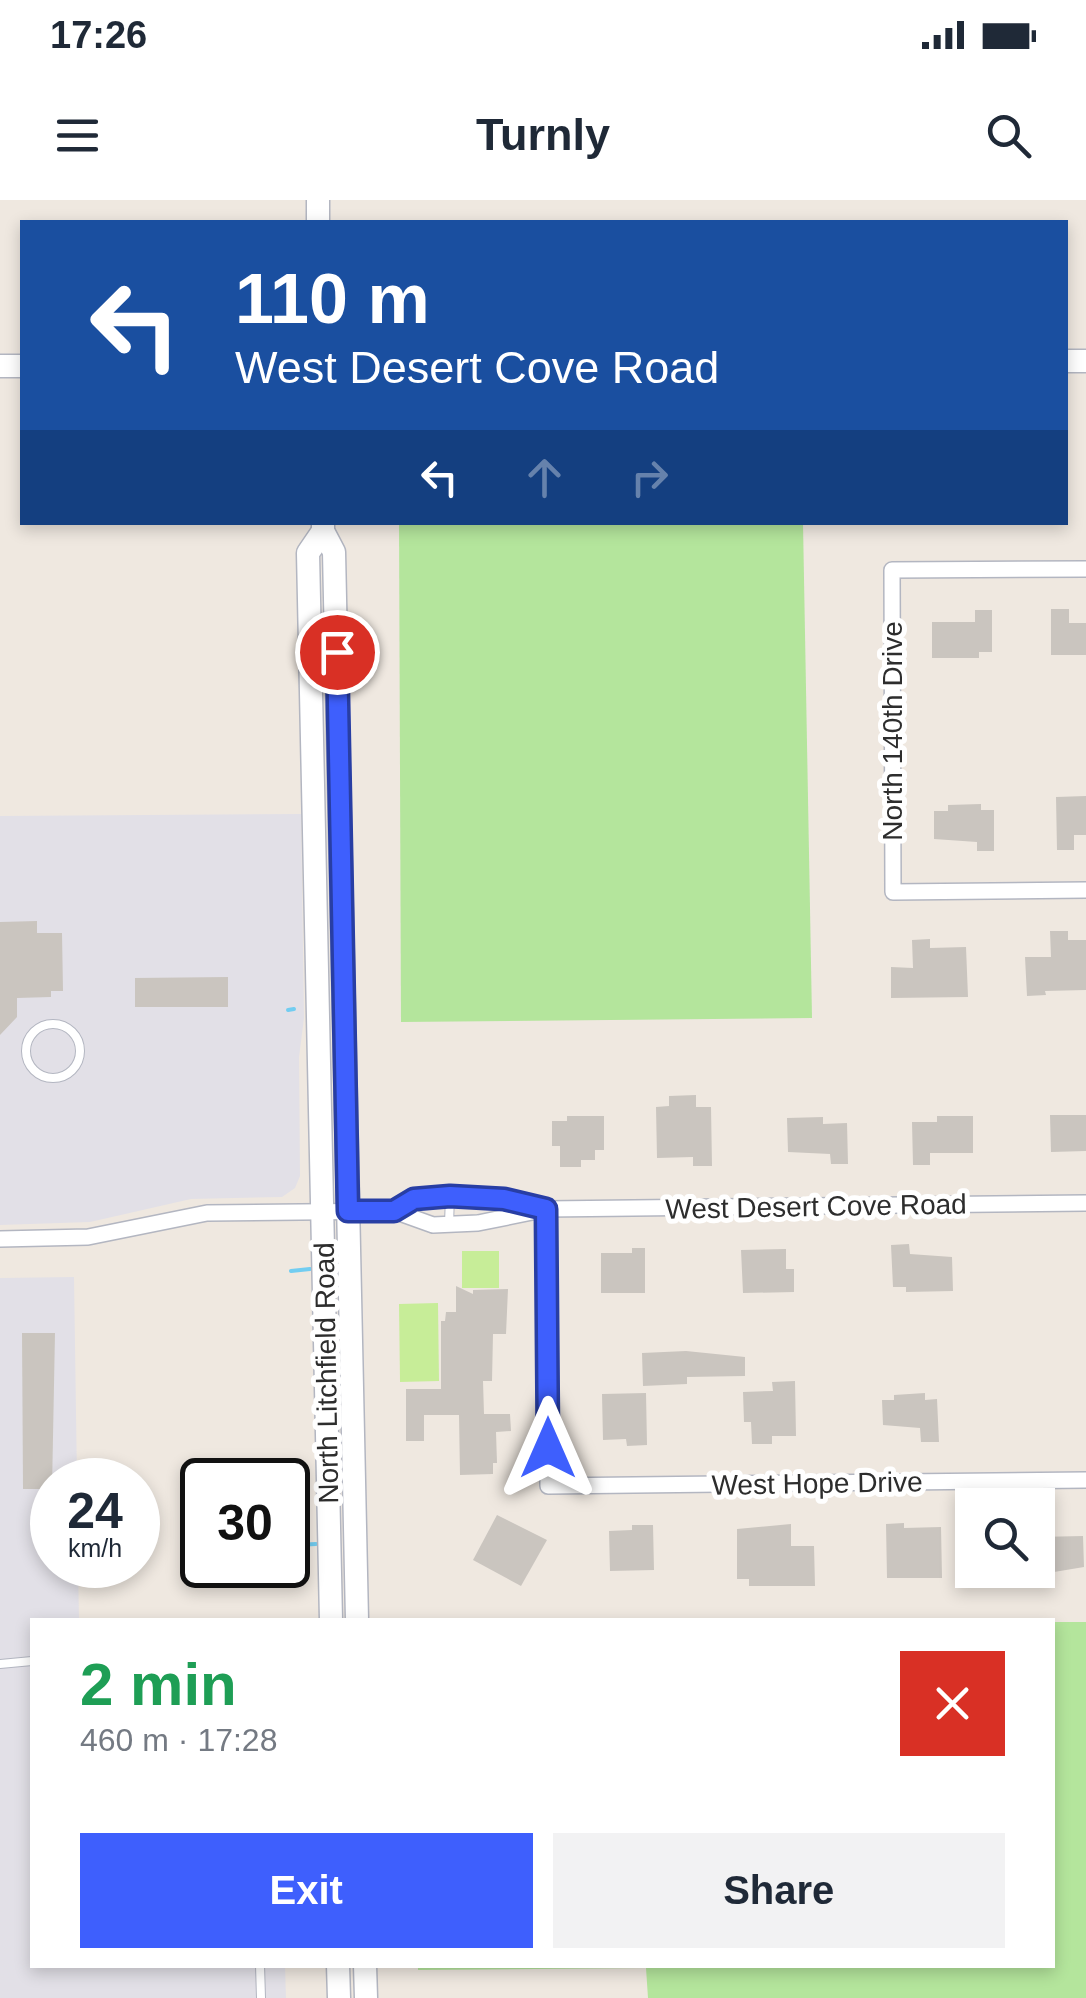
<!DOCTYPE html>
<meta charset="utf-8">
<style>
body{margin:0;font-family:Helvetica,sans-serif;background:#f2f2f3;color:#1f2937;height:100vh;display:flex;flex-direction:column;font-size:38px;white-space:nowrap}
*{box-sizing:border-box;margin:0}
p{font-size:32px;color:#747a83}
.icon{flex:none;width:55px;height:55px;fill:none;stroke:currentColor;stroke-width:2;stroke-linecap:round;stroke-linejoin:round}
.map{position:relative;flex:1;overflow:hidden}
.side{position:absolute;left:30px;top:1418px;width:1025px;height:350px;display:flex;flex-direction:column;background:#fff;border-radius:0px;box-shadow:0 5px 15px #0003}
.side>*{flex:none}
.hud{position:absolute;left:20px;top:20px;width:1048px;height:305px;border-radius:0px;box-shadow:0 5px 15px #0003;background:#1a4fa0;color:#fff;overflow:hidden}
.fabs{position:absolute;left:955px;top:1288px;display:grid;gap:20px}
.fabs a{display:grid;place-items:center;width:100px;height:100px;border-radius:0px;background:#fff;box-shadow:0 5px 15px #0003;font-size:50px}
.speed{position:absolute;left:30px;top:1258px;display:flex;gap:20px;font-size:50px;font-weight:700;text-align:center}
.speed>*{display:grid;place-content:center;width:130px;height:130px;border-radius:50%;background:#fff;box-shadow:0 5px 15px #0003;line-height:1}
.speed small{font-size:25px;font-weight:400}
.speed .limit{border:5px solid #111;border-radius:15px;background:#fff;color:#111}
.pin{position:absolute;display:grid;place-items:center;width:85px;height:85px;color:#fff;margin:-42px;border:5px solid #fff;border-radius:50%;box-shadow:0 2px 10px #0007}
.me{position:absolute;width:110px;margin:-55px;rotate:0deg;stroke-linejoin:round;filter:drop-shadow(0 0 8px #0008)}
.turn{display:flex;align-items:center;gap:35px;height:210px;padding:0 50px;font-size:45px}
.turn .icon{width:130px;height:130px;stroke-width:2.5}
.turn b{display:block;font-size:70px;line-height:85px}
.lanes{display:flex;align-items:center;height:95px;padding:0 50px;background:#0003;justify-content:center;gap:50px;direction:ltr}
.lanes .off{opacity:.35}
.round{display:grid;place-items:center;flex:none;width:105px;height:105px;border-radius:0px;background:#f2f2f3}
.overview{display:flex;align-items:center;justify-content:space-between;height:170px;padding:0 50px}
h1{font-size:60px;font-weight:700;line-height:75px;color:#1e9e55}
.primary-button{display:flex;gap:20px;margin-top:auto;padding:20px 50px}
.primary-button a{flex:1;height:115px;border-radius:0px;background:#3e5ffd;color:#fff;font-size:40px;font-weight:700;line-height:115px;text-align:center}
.primary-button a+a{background:#f2f2f3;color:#1f2937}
.status{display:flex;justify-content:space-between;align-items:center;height:70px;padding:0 50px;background:#fff;direction:ltr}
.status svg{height:28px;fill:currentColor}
header{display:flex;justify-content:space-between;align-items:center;height:130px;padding:0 50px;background:#fff;font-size:45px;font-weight:700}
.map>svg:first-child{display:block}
.industrial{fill:#e2e0e7}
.green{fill:#b4e59c}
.pitch{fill:#c7ed98}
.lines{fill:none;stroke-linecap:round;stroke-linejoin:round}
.stream{stroke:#72cdf1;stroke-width:4}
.building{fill:#cac5bf}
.service-casing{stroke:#b3b6c1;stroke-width:10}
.minor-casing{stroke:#b3b6c1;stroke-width:18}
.secondary-casing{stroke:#b3b6c1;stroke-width:25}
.service{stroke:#fff;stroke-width:8}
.minor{stroke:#fff;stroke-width:15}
.secondary{stroke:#fff;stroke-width:22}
.route-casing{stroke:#283ea4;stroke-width:25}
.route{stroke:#3e5ffd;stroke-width:18}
.labels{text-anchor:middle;stroke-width:10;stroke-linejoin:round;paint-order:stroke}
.street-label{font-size:28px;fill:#2d2d2d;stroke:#fff}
</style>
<div class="status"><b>17:26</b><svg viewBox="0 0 49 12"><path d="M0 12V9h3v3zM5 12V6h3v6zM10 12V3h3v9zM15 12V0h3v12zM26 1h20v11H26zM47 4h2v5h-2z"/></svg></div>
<header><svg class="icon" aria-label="menu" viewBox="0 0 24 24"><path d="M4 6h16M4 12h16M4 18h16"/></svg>Turnly<svg class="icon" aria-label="search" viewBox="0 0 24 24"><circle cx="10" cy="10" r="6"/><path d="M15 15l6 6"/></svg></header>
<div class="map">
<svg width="1086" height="1798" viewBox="0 0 1086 1798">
<rect width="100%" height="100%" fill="#efe8e0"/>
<!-- industrial -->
<g class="industrial">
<polygon points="301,614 304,818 299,857 300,976 295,988 282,997 191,999 90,1022 0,1025 0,616"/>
<polygon points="74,1077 77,1280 52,1280 52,1365 78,1365 79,1420 32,1420 32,1765 285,1765 286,1798 0,1798 0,1078"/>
</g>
<!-- green -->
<g class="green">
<polygon points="399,323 803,323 812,818 401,822"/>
<polygon points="1053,1422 1086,1422 1086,1798 648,1798 646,1768 418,1770 418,1765 1052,1765"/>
</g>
<!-- pitch -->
<g class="pitch">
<rect x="462" y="1051" width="37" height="37"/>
<polygon points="438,1103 439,1181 400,1182 399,1104"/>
</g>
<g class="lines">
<!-- stream -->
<g class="stream">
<polyline points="288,810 294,809"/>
<polyline points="291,1071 310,1069"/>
<polyline points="296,1345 316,1344"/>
</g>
</g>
<!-- building -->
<g class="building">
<polygon points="1051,409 1069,409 1069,423 1086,423 1086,455 1051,455"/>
<polygon points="975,410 992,410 992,452 979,452 979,458 932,458 932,422 975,422"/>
<polygon points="1086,596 1086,635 1074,635 1074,650 1057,650 1056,597"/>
<polygon points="981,604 981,610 994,610 994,651 977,651 977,642 934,639 934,611 948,611 948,605"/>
<polygon points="37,721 37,733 62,733 63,791 51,791 51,797 17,798 17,817 0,835 0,722"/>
<polygon points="1050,731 1068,731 1068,740 1086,740 1086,790 1045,791 1046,795 1027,796 1025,757 1051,757"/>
<polygon points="930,739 930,748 966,747 968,797 891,798 891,767 913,768 912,740"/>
<polygon points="228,777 228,807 135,807 135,778"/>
<polygon points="696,895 696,907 711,907 712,966 693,966 693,957 657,958 656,907 669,906 669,896"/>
<polygon points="1050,915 1086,915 1086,951 1051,952"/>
<polygon points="567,916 604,916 604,950 595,950 595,960 581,960 581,967 560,967 560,946 552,946 552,921 567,921"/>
<polygon points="937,916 973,916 973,953 930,953 930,965 913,965 912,922 937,922"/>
<polygon points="823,917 823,924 847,923 848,964 831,964 830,954 788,952 787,918"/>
<polygon points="909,1044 910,1054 952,1057 953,1091 906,1092 906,1087 893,1087 891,1045"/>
<polygon points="632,1048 645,1048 645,1093 601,1093 601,1053 632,1053"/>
<polygon points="786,1049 786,1069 794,1069 794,1092 743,1093 741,1050"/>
<polygon points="456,1086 473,1094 473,1090 508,1089 506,1134 493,1134 492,1181 483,1181 484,1214 510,1214 511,1231 496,1232 497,1263 493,1263 493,1274 460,1275 459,1215 424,1215 424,1241 406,1241 406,1189 441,1189 441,1121 445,1121 446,1112 456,1112"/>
<polygon points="22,1133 55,1133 52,1289 23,1289"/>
<polygon points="686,1151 745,1157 745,1176 687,1177 687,1184 643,1186 642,1153"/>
<polygon points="795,1181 796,1236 772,1236 772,1244 752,1244 751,1222 744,1222 743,1192 773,1191 772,1182"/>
<polygon points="646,1193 647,1245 627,1246 626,1239 603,1240 602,1194"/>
<polygon points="925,1193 925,1200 937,1199 939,1242 921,1242 920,1228 883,1225 882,1200 894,1200 894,1195"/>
<polygon points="497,1315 547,1340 521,1386 473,1360"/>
<polygon points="904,1323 904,1328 941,1327 942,1378 887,1378 886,1324"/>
<polygon points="791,1324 791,1346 814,1346 815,1386 749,1386 749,1379 737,1379 737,1329"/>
<polygon points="632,1325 653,1325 654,1370 610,1371 609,1331 632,1330"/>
<polygon points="1083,1336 1084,1367 1048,1373 1048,1367 1038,1368 1038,1337"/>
</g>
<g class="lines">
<defs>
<g id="service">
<circle cx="53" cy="851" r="27"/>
<polyline points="449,1024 450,996"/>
<polyline points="0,1464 32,1461"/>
<polyline points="260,1765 261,1798"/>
</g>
<g id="minor">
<polyline points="1086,369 892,370 893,692 1086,690"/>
<polyline points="546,1009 548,1286 1086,1280"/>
<path d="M394 1011C440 983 496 998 546 1009L1086 1003"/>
<polyline points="0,1039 88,1037 207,1013 394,1011 433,1025 478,1023 542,1010"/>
</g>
<g id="secondary">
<polyline points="318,0 318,22"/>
<polyline points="1065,161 1086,161"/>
<polyline points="0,166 22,166"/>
<polyline points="323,322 323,331 334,352 357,1420"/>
<polyline points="323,331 308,353 331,1420"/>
<polyline points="338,1765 339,1798"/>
<polyline points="365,1765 366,1798"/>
</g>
</defs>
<!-- service casing -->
<use href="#service" class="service-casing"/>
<!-- minor casing -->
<use href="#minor" class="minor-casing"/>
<!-- secondary casing -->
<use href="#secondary" class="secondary-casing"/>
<!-- service -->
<use href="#service" class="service"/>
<!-- minor -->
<use href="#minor" class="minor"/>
<!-- secondary -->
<use href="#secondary" class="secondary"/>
</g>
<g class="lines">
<defs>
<polyline id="route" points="337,452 348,1011 394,1011 414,999 450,996 504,999 546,1009 548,1248"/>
</defs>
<!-- route casing -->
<use href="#route" class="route-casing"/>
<!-- route -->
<use href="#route" class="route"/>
</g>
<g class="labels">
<!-- street labels -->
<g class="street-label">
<text transform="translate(892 531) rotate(-90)" y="10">North 140th Drive</text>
<text transform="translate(816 1006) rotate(-1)" y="10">West Desert Cove Road</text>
<text transform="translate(326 1173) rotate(-91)" y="10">North Litchfield Road</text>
<text transform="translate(817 1283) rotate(-1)" y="10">West Hope Drive</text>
</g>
</g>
</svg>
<div class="fabs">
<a><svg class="icon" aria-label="search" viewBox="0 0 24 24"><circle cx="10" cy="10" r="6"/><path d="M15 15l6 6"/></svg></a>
</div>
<div class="speed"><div>24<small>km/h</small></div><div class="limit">30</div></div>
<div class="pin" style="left:337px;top:452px;background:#d93025"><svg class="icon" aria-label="arrive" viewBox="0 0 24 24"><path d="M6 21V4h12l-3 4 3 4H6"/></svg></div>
<svg class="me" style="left:548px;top:1248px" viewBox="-20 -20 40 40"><path d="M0-17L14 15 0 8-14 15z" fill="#3e5ffd" stroke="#fff" stroke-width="4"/></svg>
<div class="hud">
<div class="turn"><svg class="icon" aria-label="left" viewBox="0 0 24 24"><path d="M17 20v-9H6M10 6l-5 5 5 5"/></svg><div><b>110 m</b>West Desert Cove Road</div></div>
<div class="lanes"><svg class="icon" aria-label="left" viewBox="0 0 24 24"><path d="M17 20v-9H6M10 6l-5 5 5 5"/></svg><svg class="icon off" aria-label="ahead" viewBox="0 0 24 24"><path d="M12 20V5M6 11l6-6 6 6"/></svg><svg class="icon off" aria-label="right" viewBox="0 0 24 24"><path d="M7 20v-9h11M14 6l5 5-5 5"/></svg></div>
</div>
<section class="side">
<div class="overview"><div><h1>2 min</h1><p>460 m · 17:28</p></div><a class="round" style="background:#d93025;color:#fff"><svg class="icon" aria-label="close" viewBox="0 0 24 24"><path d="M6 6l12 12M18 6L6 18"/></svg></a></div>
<div class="primary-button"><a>Exit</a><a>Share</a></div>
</section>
</div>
